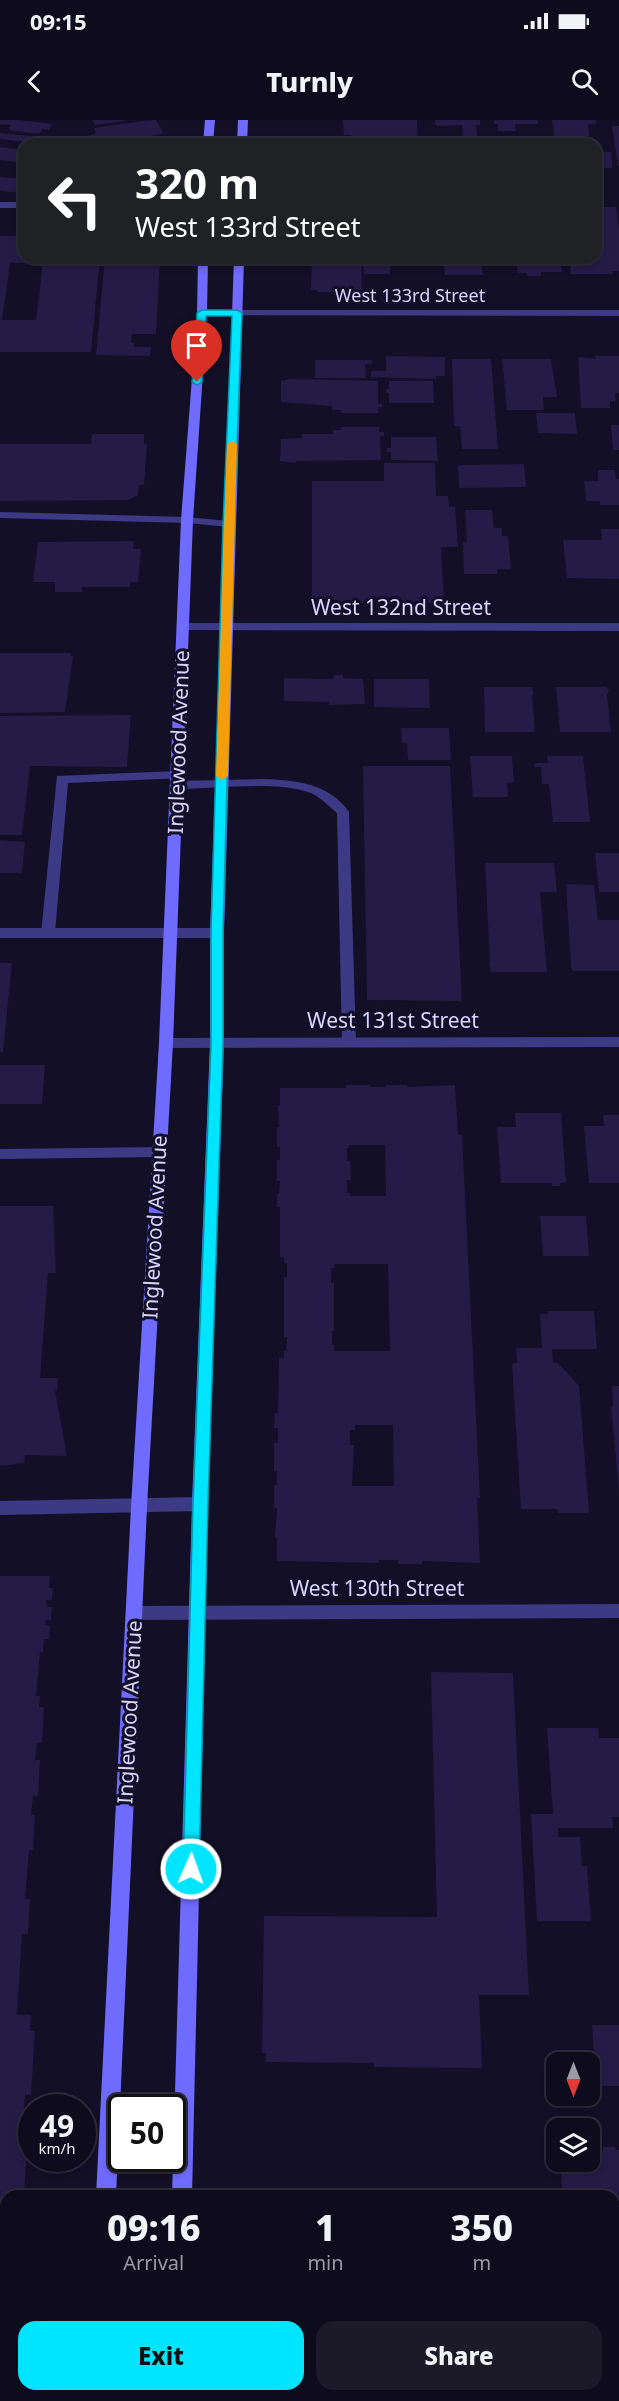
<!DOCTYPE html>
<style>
body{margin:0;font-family:"Noto Sans",sans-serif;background:#1c1929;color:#f1f3f6;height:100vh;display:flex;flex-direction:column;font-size:22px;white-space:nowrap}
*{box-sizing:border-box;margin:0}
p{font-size:20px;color:#9b9ba3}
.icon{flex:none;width:33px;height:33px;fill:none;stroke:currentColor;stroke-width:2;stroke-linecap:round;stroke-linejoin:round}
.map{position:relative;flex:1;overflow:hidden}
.drawer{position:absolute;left:0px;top:2070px;width:620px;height:212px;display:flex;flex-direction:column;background:#0e0b1c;border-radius:18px 18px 0 0;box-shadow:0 3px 9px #0003,0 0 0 2px #2e2b3b}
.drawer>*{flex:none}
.guide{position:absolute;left:18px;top:18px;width:584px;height:126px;border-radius:18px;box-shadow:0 3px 9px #0003,0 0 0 2px #2e2b3b;background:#202124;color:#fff;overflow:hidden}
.needle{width:39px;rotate:180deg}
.controls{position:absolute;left:546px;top:1932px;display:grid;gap:12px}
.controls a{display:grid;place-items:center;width:54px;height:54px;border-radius:12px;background:#0e0b1c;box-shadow:0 3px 9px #0003,0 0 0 2px #2e2b3b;font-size:30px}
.speed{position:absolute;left:18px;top:1974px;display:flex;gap:12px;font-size:30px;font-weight:700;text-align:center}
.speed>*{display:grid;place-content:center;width:78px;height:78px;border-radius:50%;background:#0e0b1c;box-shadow:0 3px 9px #0003,0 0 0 2px #2e2b3b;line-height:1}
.speed small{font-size:15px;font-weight:400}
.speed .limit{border:3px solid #111;border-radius:9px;background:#fff;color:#111}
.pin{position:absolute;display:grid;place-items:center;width:51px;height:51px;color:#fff;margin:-62px -26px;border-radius:50% 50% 50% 0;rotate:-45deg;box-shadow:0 0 6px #0007}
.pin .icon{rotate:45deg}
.me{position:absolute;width:66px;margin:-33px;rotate:2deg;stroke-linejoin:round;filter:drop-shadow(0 0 4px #0008)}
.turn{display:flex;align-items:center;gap:21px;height:126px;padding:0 18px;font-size:27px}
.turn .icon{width:78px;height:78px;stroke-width:2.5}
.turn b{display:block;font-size:42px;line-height:51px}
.eta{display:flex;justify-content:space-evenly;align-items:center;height:102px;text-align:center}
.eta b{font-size:36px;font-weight:800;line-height:42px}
.button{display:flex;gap:12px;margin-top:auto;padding:12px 18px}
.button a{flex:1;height:69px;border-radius:18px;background:#00e5ff;color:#111;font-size:24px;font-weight:800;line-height:69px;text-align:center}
.button a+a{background:#1c1929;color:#f1f3f6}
.status{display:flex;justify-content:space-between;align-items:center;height:42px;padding:0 30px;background:#0e0b1c;direction:ltr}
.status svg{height:16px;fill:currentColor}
header{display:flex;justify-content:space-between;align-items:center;height:78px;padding:0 18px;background:#0e0b1c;font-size:27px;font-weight:800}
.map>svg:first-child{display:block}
.building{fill:#241b47;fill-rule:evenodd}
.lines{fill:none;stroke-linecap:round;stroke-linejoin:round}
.service{fill:#3d3a85;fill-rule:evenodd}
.minor{fill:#3d3a85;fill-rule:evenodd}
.secondary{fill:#6f6bff;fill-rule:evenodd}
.route{fill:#00e5ff;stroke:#0095a6;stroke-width:1.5}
.slow{fill:#f59e0b}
.labels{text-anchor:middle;stroke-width:6;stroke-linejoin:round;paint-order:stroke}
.far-street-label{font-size:18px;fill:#d9d4ff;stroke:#130f26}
.street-label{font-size:21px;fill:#d9d4ff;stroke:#130f26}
</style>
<div class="status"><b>09:15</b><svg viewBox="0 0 49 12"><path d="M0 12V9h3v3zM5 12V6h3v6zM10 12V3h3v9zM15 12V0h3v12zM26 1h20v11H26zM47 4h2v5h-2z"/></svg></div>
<header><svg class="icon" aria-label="back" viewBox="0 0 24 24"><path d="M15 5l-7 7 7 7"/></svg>Turnly<svg class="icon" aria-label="search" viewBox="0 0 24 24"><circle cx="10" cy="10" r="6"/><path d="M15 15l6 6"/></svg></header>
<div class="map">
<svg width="619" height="2281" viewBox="0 0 619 2281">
<rect width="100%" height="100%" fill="#130f26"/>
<!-- building -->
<g class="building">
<polygon points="0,0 19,0 52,4 49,10 42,9 39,14 8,10 11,5 0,4"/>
<polygon points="92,0 124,0 124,1 95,5"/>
<polygon points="152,0 156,0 164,14 99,24 93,23 88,16 96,13 94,8"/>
<polygon points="343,0 417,0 418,24 343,24 343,17 351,17 351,15 344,15"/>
<polygon points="435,0 480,0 480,5 476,5 477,17 463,17 462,5 439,6 435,5"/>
<polygon points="494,0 538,0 538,4 515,4 516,11 498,11 498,4 494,4"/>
<polygon points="552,0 596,0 596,4 588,4 589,16 554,16"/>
<polygon points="612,6 619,6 619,46 618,46"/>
<polygon points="0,13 50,18 47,24 41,24 0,19"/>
<rect x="518" y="17" width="32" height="7"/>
<rect x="463" y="18" width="29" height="6"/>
<polygon points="146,19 148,24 118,24 118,23"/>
<polygon points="0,27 24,30 24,43 0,40"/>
<polygon points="596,32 611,32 612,48 596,48"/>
<polygon points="0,57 24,59 24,73 0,71"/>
<polygon points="596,87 616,87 619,110 619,151 612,151 613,154 571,154 569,138 596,138"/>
<path d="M0 116H24V138H100L91 232H0ZM10 143H43L36 200H2Z"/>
<polygon points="105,138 160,138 156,214 132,214 131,223 134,223 134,227 151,227 150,236 96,235"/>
<polygon points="363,138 391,138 390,154 364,154"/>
<polygon points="443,138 481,138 483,155 445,155"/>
<polygon points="516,138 560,138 562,152 541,152 541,156 527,156 527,153 518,153"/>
<polygon points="317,139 361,139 362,172 317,172 317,170 311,170 312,140"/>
<polygon points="386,236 445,237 445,256 436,256 436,259 371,257 371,251 386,251"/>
<polygon points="595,236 619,236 619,273 615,273 616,281 610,281 610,288 581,288 578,239 579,237 596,239"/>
<polygon points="452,239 491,239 498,329 462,329 460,306 454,306"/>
<polygon points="502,239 551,239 557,277 543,277 544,290 507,290"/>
<polygon points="315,240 372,240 372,244 365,244 366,258 315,258"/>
<polygon points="290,259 378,261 378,284 382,284 382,287 379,287 378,293 341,293 341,290 332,290 332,286 281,282 281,261"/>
<polygon points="389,261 433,261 434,283 389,283 389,273 386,273 386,269 389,269"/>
<polygon points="536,293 575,293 577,314 538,313"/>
<polygon points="611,305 619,305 619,330 613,330"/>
<polygon points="341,307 379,307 379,312 384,312 384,316 380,316 381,340 296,341 296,343 280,341 281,319 302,318 302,314 333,314 333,310 341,310"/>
<polygon points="92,314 144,314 144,324 147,324 144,365 139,365 138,375 129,380 0,381 0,324 91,324"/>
<polygon points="391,317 436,317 438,341 391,340 391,332 386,332 387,328 391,328"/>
<polygon points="384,343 435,343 436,376 448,376 449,387 455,387 458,427 441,427 444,483 312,483 312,361 384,361"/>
<polygon points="524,344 526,367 459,368 458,345"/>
<polygon points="598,350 615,350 616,359 619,359 619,385 600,385 600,381 586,381 584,361 598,361"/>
<polygon points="465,390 492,390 494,408 502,408 502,416 508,416 511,449 497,449 497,454 464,454 463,422 467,422"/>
<polygon points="601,409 619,409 619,459 567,458 563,420 602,420"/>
<polygon points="134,421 133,429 141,429 138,462 130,462 130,467 82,467 82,472 55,472 55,462 33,462 38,422"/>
<polygon points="0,533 71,533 70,536 73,536 65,592 0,593"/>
<polygon points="334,555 343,555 343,558 363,559 365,584 329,585 329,582 284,581 284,558 333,559"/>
<polygon points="374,559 429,559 430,588 374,587"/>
<polygon points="484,567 532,567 534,575 532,575 535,612 485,612"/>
<polygon points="556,567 606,567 609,570 607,575 611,612 560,612"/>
<polygon points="131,595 127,647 30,646 22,715 0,715 0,596"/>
<polygon points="401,608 449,608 451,640 408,640 407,623 402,623"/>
<polygon points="470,636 512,636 514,663 507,663 508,677 473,677"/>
<polygon points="547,636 583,636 590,702 553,702 549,664 542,664 541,647 535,647 535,643 548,643"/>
<polygon points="363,646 450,646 462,881 367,880"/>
<polygon points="0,720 25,722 22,753 0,753"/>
<polygon points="595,733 619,733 619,772 599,772"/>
<polygon points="485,743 554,743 557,772 540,772 547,852 491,852 489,843 490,843"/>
<polygon points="566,764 594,765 598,800 619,800 619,851 573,851 571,848"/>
<polygon points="0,843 12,843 3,932 0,932"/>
<polygon points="0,945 45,945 42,984 0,984"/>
<path d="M346 965H370V967H386V965H407V967L455 965 458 1015H462L480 1378H477L480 1443 422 1441V1444H398V1440H379V1443L277 1441V1418H275L277 1388H274V1365H277V1351H274V1323H278V1308H274L275 1293H278L279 1238H284V1231H286L287 1217H284V1157H287V1143H284V1137H280V1087H277V1074H279L280 1061H277V1040H280V1027H277V1007H279L278 985H280V968H346ZM349 1025H385L386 1076H350V1073H347V1060H351L350 1041H347V1028H349ZM334 1144H388L390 1231H334V1225H332V1211H334V1163H331V1148H335ZM355 1305H393L394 1366H352L354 1325H350V1310H355Z"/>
<polygon points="515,993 561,993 566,1063 560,1063 560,1066 552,1066 552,1063 501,1063 497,1007 516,1007"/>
<polygon points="603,995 619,995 619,1063 589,1063 584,1006 604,1006"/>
<polygon points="0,1086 53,1086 56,1153 48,1153 40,1258 58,1258 57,1271 55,1271 67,1336 25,1335 24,1343 0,1346"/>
<polygon points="540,1096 586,1096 589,1136 543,1136"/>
<polygon points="548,1191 594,1191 597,1229 552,1229 553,1243 558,1243 579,1266 589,1393 558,1393 557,1389 521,1389 512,1244 517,1243 516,1228 542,1228 540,1194 548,1194"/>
<polygon points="612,1266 619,1266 619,1370 611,1287 613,1287"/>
<polygon points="0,1456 50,1456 49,1468 53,1468 52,1480 46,1480 47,1487 52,1487 51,1500 46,1500 45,1505 50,1505 49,1519 44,1519 43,1532 40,1532 36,1576 40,1576 39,1587 44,1587 42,1623 37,1623 35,1640 40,1640 38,1676 33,1676 31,1695 35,1695 33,1730 29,1730 25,1779 30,1779 28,1814 22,1814 17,1895 31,1895 30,1911 35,1911 31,1975 25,1975 23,2005 29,2005 24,2071 18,2071 17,2076 6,2076 6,2192 0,2192"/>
<polygon points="431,1552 513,1553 529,1875 479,1875 482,1948 374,1947 374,1943 266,1942 266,1933 262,1933 264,1796 437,1797"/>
<polygon points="547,1608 598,1608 599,1618 619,1618 619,1697 612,1697 613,1708 558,1708 558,1717 580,1717 582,1746 587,1746 591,1801 537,1801 531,1694 553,1694"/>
<polygon points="592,1905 619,1905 619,1966 596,1966"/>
<polygon points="603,2027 615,2027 616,2030 619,2030 619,2189 614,2189 614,2076 563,2076 560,2042 590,2042 590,2031 603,2031"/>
</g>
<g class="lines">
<!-- service -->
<g class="service">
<polygon points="178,651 184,655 183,658 68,663 55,813 53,816 43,816 41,813 57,656"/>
<path d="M262 659C295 660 329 663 349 692L356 922 354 926 349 927 342 922 337 693C329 686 321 678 311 673 279 660 213 669 177 669L171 665 177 661Z"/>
<polygon points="160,1027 165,1028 167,1032 165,1036 160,1037 0,1039 0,1029"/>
</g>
<!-- minor -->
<g class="minor">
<rect x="0" y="82" width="24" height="6"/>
<polygon points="202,190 619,190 619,196 198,195 198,191"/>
<polygon points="0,392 187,397 229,401 235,404 229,407 187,403 0,398"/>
<polygon points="184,503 619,503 619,511 180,510 178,507"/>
<polygon points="0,808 217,808 224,813 217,818 0,818"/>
<polygon points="619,917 619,927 166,928 159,923 166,918"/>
<polygon points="200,1377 206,1379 208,1384 206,1389 200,1391 0,1395 0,1381"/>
<polygon points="619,1484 619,1498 135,1500 129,1498 127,1493 129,1488 135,1486"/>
<polygon points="0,2258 6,2258 6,2276 12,2276 0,2278"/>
<polygon points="33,2276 77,2276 79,2281 35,2281"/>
</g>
<!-- secondary -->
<g class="secondary">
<polygon points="205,0 215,0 213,24 203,24"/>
<polygon points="238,0 248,0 247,24 237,24"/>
<polygon points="198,138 208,138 207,193 193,400 173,923 147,1387 116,2076 96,2076 131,1387 159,923 181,400 197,193"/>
<polygon points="234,138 244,138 224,813 224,923 208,1384 192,2076 172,2076 192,1384 210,923 210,813"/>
<rect x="86" y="2276" width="20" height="5"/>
<rect x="166" y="2276" width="20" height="5"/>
</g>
</g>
<!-- route -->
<polygon class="route" points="202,190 237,190 242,193 234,404 223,813 223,923 208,1384 199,1749 196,1754 191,1756 185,1754 183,1749 193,1384 211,923 211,813 223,404 232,196 206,196 202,262 197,265 192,262 197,193"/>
<!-- slow -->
<polygon class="slow" points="232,321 237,324 228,656 222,660 216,656 227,324"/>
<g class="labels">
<!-- far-street labels -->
<g class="far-street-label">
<text x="410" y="182">West 133rd Street</text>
</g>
<!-- street labels -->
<g class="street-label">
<text x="401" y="495">West 132nd Street</text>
<text transform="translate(179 622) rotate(-88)" y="7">Inglewood Avenue</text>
<text x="393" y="908">West 131st Street</text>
<text transform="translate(155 1107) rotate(-87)" y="7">Inglewood Avenue</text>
<text x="377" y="1476">West 130th Street</text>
<text transform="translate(130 1592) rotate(-87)" y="7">Inglewood Avenue</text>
</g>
</g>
</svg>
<div class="controls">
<a><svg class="needle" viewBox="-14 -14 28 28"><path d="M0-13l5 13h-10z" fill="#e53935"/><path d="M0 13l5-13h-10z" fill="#9b9ba3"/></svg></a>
<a><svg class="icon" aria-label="layers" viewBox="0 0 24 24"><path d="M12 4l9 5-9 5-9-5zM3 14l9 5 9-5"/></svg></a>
</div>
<div class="speed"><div>49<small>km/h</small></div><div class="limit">50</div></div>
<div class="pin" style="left:197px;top:262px;background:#d93025"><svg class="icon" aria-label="arrive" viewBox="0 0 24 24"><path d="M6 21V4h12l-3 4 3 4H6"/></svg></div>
<svg class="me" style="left:191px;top:1749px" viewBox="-20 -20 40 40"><circle r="17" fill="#00e5ff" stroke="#fff" stroke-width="3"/><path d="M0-11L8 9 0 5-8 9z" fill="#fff"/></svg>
<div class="guide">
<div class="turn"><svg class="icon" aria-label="left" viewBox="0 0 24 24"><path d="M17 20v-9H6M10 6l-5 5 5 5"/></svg><div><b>320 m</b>West 133rd Street</div></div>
</div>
<section class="drawer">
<div class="eta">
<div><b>09:16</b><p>Arrival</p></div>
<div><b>1</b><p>min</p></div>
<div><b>350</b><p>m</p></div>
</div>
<div class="button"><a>Exit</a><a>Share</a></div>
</section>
</div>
